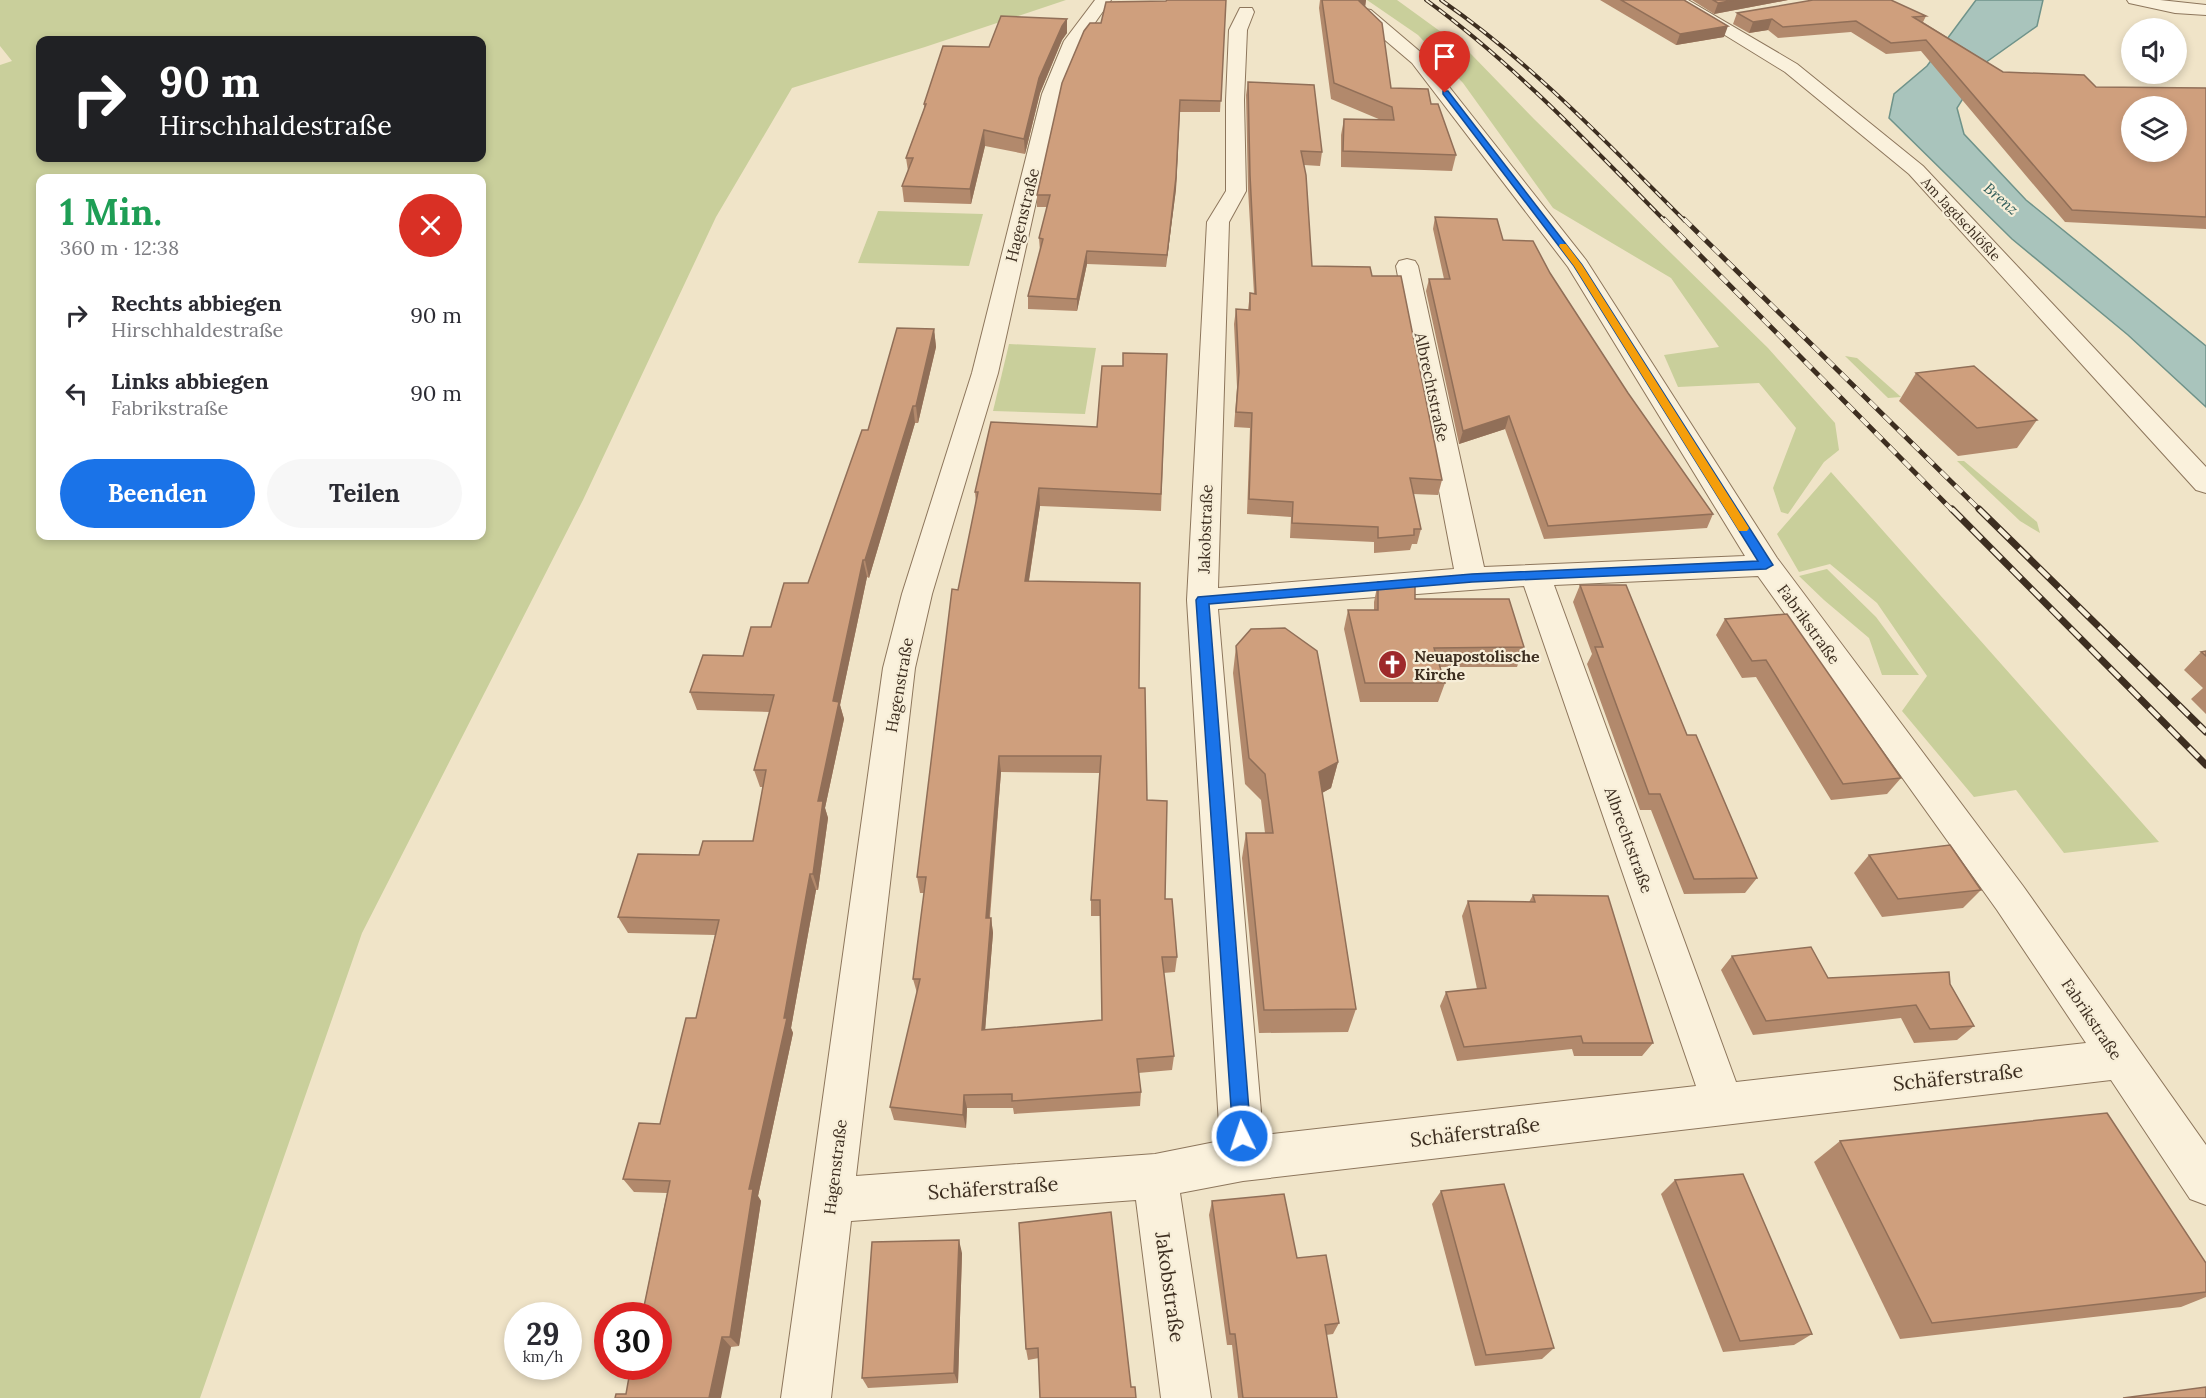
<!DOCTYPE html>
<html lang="de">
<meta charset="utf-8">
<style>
body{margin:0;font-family:Lora,serif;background:#f7f7f7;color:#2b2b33;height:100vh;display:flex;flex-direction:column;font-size:22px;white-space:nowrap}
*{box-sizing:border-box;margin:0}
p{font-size:20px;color:#7c7c81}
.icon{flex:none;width:33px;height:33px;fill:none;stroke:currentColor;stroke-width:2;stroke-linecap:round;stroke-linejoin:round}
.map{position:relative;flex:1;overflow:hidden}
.drawer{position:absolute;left:36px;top:174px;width:450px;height:366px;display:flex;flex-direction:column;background:#fff;border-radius:12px;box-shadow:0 3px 9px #0003}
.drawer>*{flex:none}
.top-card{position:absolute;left:36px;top:36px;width:450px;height:126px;border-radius:12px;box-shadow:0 3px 9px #0003;background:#202124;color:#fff;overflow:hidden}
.fabs{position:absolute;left:2121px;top:18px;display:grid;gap:12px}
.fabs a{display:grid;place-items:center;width:66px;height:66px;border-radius:50%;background:#fff;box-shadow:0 3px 9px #0003;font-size:30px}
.speed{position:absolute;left:504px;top:1302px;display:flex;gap:12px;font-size:30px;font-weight:700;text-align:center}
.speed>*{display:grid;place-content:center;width:78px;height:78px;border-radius:50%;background:#fff;box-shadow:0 3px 9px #0003;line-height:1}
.speed small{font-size:15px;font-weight:400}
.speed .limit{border:9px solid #d22;background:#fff;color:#111}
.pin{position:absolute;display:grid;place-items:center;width:51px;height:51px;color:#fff;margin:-62px -26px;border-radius:50% 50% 50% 0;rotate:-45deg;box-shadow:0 0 6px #0007}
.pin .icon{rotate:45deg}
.me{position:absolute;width:66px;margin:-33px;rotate:356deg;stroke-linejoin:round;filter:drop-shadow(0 0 4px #0008)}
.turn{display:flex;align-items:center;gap:21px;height:126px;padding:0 24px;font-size:27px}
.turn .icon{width:78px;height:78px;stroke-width:2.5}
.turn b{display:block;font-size:42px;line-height:51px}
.round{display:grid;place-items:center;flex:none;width:63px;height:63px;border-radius:32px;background:#f7f7f7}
.overview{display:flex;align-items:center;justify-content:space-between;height:102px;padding:0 24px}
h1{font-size:36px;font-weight:700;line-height:45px;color:#1e9e55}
.primary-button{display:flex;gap:12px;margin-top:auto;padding:12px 24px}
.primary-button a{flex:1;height:69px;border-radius:36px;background:#1a73e8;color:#fff;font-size:24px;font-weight:700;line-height:69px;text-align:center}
.primary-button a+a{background:#f7f7f7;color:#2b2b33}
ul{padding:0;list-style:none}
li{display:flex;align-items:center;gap:18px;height:78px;padding:0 24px}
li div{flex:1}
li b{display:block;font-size:22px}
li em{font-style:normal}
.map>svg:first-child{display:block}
.green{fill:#c9cf9b;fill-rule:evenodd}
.water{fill:#a9c4bc;stroke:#6f938a;stroke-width:1.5}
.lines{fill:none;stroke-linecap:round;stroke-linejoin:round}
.minor-casing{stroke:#8d765c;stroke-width:2}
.minor{fill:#faf1dc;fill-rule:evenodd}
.rail-far2-casing{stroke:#3d2e20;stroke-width:4}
.rail-far1-casing{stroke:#3d2e20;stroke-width:5}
.rail-casing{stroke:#3d2e20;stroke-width:7}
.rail-far2{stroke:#f7eed8;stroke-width:2;stroke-dasharray:8;stroke-linecap:butt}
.rail-far1{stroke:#f7eed8;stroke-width:4;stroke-dasharray:10;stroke-linecap:butt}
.rail{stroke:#f7eed8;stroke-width:4.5;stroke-dasharray:14;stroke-linecap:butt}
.wall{fill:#b2896c;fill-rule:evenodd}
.shaded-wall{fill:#916f58}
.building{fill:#cf9f7d;stroke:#916f58;stroke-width:1.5;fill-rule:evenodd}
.route{fill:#1a73e8;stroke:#114b97;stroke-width:1.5}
.slow{fill:#f59e0b}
.labels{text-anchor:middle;stroke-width:4.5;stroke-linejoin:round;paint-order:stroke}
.far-street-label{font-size:14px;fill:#3d2e20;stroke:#f7eed8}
.far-water-label{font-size:15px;font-style:italic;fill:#2f5d5a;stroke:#f7eed8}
.street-label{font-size:16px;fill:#3d2e20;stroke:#f7eed8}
.poi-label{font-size:16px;font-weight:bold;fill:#3d2e20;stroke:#f7eed8;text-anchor:start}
.near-street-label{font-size:20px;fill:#3d2e20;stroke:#f7eed8}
</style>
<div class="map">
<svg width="2206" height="1398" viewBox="0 0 2206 1398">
<rect width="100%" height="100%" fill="#f0e4c8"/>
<!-- green -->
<g class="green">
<path d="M0 0H1066L925 47 792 88 716 217 583 500 362 933 200 1398H0V65L12 61 0 46ZM40 40H482V158H40ZM40 178H482V536H40Z"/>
<polygon points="1367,0 1397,0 1470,53 1534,119 1768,348 1835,423 1839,450 1824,462 1788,514 1781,512 1773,488 1796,428 1759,383 1678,387 1664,355 1719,347 1671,278 1553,208 1463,83 1418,35"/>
<polygon points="878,211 983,214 969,266 858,263"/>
<polygon points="1009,344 1096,348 1085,414 993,411"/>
<polygon points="1845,356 1857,358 1901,397 1888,398"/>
<polygon points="1957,461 1964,461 2037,522 2040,533 2020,521"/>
<polygon points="1831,472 2159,842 2064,853 2016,790 1974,797 1902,711 1927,676 1877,603 1830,564 1799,572 1777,534"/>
<polygon points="1827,569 1876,617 1919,675 1882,675 1869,638 1824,600 1799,576"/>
</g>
<!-- water -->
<polygon class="water" points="1976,0 2043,0 2037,26 1985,63 1957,108 1964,134 2026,200 2206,346 2206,407 2128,335 2012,239 1889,118 1894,94 1927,66"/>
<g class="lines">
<defs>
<g id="minor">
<path d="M1095 0H1111L1082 41 1060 94 998 373 932 594 915 668 856 1176 1155 1154 1220 1141 1187 600 1207 222 1226 191V100L1229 30 1240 8H1252L1254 12 1247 30 1244 100 1246 191 1229 222 1218 588 1454 569 1396 266 1399 261 1407 259 1415 261 1418 266 1484 567 1745 556 1568 267 1412 63 1359 18 1357 14 1365 9 1371 10 1424 55 1586 260 1777 558 2023 886 2206 1145V1205L2190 1199 2111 1080 1243 1181 1180 1193 1211 1398H1161L1136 1200 851 1221 831 1398H781L883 668 902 594 972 373 1042 94 1064 41ZM1758 576 1997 910 2086 1043 1736 1082 1554 585ZM1524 586 1696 1086 1263 1135 1218 609Z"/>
<polygon points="1668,0 1688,0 1797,64 1923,166 2206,467 2206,493 2196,490 1909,174 1785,72"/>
<polygon points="2127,0 2160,0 2206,5 2206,15 2175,13 2129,3"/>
</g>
</defs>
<!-- minor casing -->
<use href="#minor" class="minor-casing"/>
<!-- minor -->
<use href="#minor" class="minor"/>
<defs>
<g id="rail-far2">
<path d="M1426 0C1514 64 1589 144 1665 221"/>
<path d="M1441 0C1532 63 1607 143 1685 221"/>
</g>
<g id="rail-far1">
<polyline points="1664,219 1953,511"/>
<polyline points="1684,219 1981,511"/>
</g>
<g id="rail">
<polyline points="1952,509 2206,765"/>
<polyline points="1979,509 2206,732"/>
</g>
</defs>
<!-- rail-far2 casing -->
<use href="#rail-far2" class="rail-far2-casing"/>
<!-- rail-far1 casing -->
<use href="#rail-far1" class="rail-far1-casing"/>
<!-- rail casing -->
<use href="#rail" class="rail-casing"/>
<!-- rail-far2 -->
<use href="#rail-far2" class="rail-far2"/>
<!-- rail-far1 -->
<use href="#rail-far1" class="rail-far1"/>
<!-- rail -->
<use href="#rail" class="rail"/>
</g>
<!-- wall -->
<g class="wall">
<polygon points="1226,0 1220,112 1180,112 1176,189 1166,267 1087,264 1077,311 1028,309 1028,296 1040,251 1039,238 1047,207 1037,207 1037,195 1101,23"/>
<polygon points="1320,0 1366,0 1365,7 1391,88 1431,104 1456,155 1452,171 1341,167 1341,135 1344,119 1381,120 1331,99 1319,8"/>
<polygon points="1600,0 1684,0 1724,37 1676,45"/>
<polygon points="1692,0 1788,0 1714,14"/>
<polygon points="1737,13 1926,16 1923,22 2003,72 2096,87 2206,88 2206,229 2065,222 1921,51 1886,54 1851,32 1778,38 1768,30 1749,33 1733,24"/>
<polygon points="1067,33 1062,40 1040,93 1025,154 985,146 971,204 904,202 902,186 908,171 906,158 924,109 924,104 989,47"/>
<polygon points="1248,82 1322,152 1320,166 1304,165 1312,266 1372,276 1442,480 1438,495 1413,494 1421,529 1417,544 1412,544 1410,550 1374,553 1374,542 1290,538 1291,517 1247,514 1250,428 1234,427 1237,387 1234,324 1236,309 1248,310 1250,293 1254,294 1248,189 1246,95"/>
<polygon points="1435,217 1503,240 1550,273 1628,393 1713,514 1707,528 1544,539 1505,429 1459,444 1426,291 1429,279 1444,279 1433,229"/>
<polygon points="934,329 936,347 918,423 915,423 869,578 867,577 840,705 844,719 825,808 828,818 818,890 816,890 791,1028 793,1033 758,1196 761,1201 739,1346 731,1347 626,1394 667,1193 634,1192 623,1179 660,1124 696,1018 715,935 628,933 618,917 699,855 753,841 763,787 760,787 754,770 770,712 697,710 690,692 743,656 771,627 808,583 868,430"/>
<path d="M1167 354 1161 511 1040 506 1029 581 1139 688 1147 800 1165 899 1177 957 1175 972 1163 973 1174 1056 1172 1070 1138 1073 1141 1092 1140 1106 1014 1114 1013 1108H967L966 1128 894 1120 890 1107 917 993 913 979 924 893H920L917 877 976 503 975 492 1097 427 1123 366ZM1001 772 1100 773 1091 900V916H1100L1102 1020 985 1030 993 933 991 918H990Z"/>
<polygon points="1916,373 2037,420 2017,448 1958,456 1899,401"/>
<polygon points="1378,582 1524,647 1517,667 1440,667 1445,683 1438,702 1360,702 1344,629 1348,610 1374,610 1374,602"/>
<polygon points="1580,585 1687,735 1757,878 1745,893 1684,894 1651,810 1640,810 1587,664 1592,654 1573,602"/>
<polygon points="1725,619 1901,778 1887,794 1831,800 1756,677 1742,678 1716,635"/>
<polygon points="1236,646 1338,762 1331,788 1322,793 1356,1009 1348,1032 1259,1033 1242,858 1246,833 1265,833 1261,800 1245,784 1233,673"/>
<polygon points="2206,651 2206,714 2191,699 2203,688 2184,670 2201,652"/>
<polygon points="1869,855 1981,890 1963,908 1882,917 1854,873"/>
<polygon points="1533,895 1653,1043 1642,1056 1574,1056 1572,1049 1457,1061 1440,1006 1446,992 1477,989 1462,916 1468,901 1529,902"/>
<polygon points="1732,956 1828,978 1950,984 1974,1026 1957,1040 1914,1043 1901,1018 1753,1035 1721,970"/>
<polygon points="1840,1141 2206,1263 2206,1297 2181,1307 1900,1339 1814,1162"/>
<polygon points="1675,1180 1812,1334 1794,1345 1723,1352 1661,1194"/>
<polygon points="1441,1191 1554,1348 1542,1359 1475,1366 1432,1204"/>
<polygon points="1212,1201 1297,1258 1339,1323 1333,1334 1326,1335 1337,1398 1238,1398 1232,1345 1227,1345 1209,1215"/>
<polygon points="1019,1223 1131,1387 1136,1398 1039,1358 1028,1360 1026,1349"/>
<polygon points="962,1253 958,1383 868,1388 862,1378"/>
</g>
<!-- shaded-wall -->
<g class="shaded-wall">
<polygon points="1358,0 1366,0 1365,7 1355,15"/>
<polygon points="1735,0 1788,0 1714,14 1718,3"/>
<polygon points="1067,19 1067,33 1062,40 1040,93 1025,154 1024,139 1039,78 1062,26"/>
<polygon points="1772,19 1768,30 1749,33 1753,22"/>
<polygon points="1728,26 1724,37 1676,45 1680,34"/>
<polygon points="1180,100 1176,189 1166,267 1167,255"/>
<polygon points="984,130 985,146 971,204 970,189"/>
<polygon points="1087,251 1087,264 1077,311 1077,299"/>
<polygon points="934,329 936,347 918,423 916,406"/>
<polygon points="913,406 915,423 869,578 865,560"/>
<polygon points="1509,416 1505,429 1459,444 1463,431"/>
<polygon points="1039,488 1040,506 1026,599 1025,581"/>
<polygon points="863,560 867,577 840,705 844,719 825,808 828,818 818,890 813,874 818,801 833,701"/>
<polygon points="999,756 1001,772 988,933 986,918"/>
<polygon points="1338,762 1331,788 1313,798 1319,772"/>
<polygon points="810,874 816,890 791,1028 793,1033 758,1196 761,1201 739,1346 730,1337 749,1189"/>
<polygon points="991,918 993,933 984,1044 982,1030"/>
<polygon points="964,1095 967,1108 966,1128 963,1115"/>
<polygon points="959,1240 962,1253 958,1383 954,1373"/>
<polygon points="722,1337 731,1347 721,1398 709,1398"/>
</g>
<!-- building -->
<g class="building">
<polygon points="1167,0 1226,0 1221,101 1180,100 1176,177 1167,255 1087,251 1077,299 1028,296 1043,239 1039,238 1050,195 1037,195 1062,83 1084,31 1090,23 1101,23 1106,2 1166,1"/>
<polygon points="1322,0 1358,0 1382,23 1391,88 1428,89 1431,104 1438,104 1456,155 1343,151 1344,119 1394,120 1392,107 1334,83"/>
<polygon points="1621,0 1684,0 1728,26 1680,34"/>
<polygon points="1713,0 1735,0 1718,3"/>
<path d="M1813 0H1891L1926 16 1913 17 2003 72 2084 75 2096 87 2206 88V217L2072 210 1926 40 1891 43 1856 21 1783 27 1772 19 1753 22 1737 13ZM2132 106H2176V152H2132Z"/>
<polygon points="1001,16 1067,19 1062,26 1039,78 1024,139 984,130 970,189 902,186 913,158 906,158 926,104 924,104 943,46 989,47"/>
<polygon points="1248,82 1314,85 1322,152 1301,151 1306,175 1312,266 1370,267 1372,276 1401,276 1442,480 1410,478 1421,529 1414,529 1414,535 1378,538 1378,527 1292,523 1293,502 1249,499 1252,413 1236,412 1239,372 1236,309 1250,310 1250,293 1256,294 1250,175"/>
<polygon points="1435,217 1497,219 1503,240 1533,241 1550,273 1628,393 1713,514 1548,526 1509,416 1463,431 1429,279 1450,279"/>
<polygon points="897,328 934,329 916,406 913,406 865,560 863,560 833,701 839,702 818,801 823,801 813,874 810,874 784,1018 787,1018 749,1189 753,1189 730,1337 722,1337 709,1398 615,1398 616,1394 626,1394 631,1366 658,1366 658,1316 642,1316 670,1181 623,1179 639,1123 660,1124 686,1018 696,1018 719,920 618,917 638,854 699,855 703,841 753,841 766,770 754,770 774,695 690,692 703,655 743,656 751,627 771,627 784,583 808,583 862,430 868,430"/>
<path d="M1123 353 1167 354 1161 494 1039 488 1025 581 1140 583 1139 688H1145L1147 800 1167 801 1165 899H1172L1177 957H1162L1174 1056 1137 1059 1141 1092 1012 1101V1094L964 1095 963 1115 890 1107 920 979H913L926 877H917L952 589 958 590 978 492H975L991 422 1097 427 1102 366H1123ZM999 756H1101L1091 900H1100L1102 1020 982 1030 991 918H986Z"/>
<polygon points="1974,366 2037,420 1977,428 1916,373"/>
<polygon points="1378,582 1415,582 1415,599 1509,599 1524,647 1434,648 1445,683 1365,683 1348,610 1378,610"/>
<polygon points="1580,585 1626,585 1687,735 1696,735 1757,878 1694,879 1660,794 1649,794 1595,647 1603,647"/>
<polygon points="1787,614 1901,778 1843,784 1766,660 1752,661 1725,619"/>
<polygon points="1285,628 1317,651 1338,762 1319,772 1356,1009 1264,1010 1246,833 1273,833 1265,774 1249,758 1236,646 1251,629"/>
<polygon points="2206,651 2206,656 2201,652"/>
<polygon points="1950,845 1981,890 1898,899 1869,855"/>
<polygon points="1533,895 1608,896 1653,1043 1583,1043 1581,1036 1464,1047 1446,992 1486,988 1468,901 1535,902"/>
<polygon points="1811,947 1828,978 1949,972 1950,984 1974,1026 1930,1029 1916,1005 1766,1021 1732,956"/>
<polygon points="2107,1113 2206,1263 2206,1292 1932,1323 1840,1141"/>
<polygon points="1743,1174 1812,1334 1740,1341 1675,1180"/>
<polygon points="1504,1184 1554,1348 1486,1355 1441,1191"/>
<polygon points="1284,1194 1297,1258 1326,1255 1339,1323 1325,1325 1337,1398 1243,1398 1235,1334 1230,1334 1212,1201"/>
<polygon points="1111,1212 1131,1387 1135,1387 1136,1398 1040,1398 1038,1348 1026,1349 1019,1223"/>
<polygon points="959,1240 954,1373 862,1378 872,1242"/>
<polygon points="2206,1387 2206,1398 2123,1398"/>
</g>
<!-- route -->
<polygon class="route" points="1443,91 1448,91 1582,265 1773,565 1766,569 1472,582 1209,604 1251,1136 1248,1142 1242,1145 1235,1142 1233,1136 1196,600 1198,597 1472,574 1758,561 1574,266 1443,94"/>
<!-- slow -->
<polygon class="slow" points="1560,244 1566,244 1582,265 1749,528 1747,531 1739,531 1574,266 1559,246"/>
<!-- icons -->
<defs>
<symbol id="church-disc" viewBox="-11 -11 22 22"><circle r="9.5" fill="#9e2a2b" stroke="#f7eed8"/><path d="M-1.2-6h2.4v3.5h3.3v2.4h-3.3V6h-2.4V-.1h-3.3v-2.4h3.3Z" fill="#fff"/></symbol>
</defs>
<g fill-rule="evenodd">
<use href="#church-disc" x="1376" y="648" width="33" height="33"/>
</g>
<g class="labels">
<!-- far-street labels -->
<g class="far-street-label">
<text transform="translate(1961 219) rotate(47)" y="5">Am Jagdschlößle</text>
</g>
<!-- far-water labels -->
<g class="far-water-label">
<text transform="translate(2001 199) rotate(41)" y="5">Brenz</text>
</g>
<!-- street labels -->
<g class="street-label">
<text transform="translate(1022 215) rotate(-76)" y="6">Hagenstraße</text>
<text transform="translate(1432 387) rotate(78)" y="6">Albrechtstraße</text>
<text transform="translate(1205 529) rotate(-88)" y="6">Jakobstraße</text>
<text transform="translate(1809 624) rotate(54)" y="6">Fabrikstraße</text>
<text transform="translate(899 685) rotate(-80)" y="6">Hagenstraße</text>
<text transform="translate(1629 840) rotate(70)" y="6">Albrechtstraße</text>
<text transform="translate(2092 1019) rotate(56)" y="6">Fabrikstraße</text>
<text transform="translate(835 1167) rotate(-83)" y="6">Hagenstraße</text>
</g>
<!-- poi labels -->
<g class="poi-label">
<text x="1414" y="662">Neuapostolische<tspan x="1414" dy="18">Kirche</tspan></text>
</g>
<!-- near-street labels -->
<g class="near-street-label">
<text transform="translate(1958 1077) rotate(-6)" y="7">Schäferstraße</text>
<text transform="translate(1475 1132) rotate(-7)" y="7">Schäferstraße</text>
<text transform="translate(993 1188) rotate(-4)" y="7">Schäferstraße</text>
<text transform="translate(1170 1287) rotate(82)" y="7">Jakobstraße</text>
</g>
</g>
</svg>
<div class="fabs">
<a><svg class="icon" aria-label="sound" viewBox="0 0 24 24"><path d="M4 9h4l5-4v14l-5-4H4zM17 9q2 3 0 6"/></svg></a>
<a><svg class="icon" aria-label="layers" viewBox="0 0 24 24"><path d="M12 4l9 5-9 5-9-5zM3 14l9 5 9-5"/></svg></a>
</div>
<div class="speed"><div>29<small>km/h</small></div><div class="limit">30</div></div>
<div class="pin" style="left:1445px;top:93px;background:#d93025"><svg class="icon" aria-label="arrive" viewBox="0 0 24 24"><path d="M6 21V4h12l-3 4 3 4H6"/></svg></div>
<svg class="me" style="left:1242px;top:1136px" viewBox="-20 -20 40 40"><circle r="17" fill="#1a73e8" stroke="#fff" stroke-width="3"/><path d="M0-11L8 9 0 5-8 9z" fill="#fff"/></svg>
<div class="top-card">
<div class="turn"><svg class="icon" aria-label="right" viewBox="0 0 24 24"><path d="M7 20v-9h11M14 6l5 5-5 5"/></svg><div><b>90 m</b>Hirschhaldestraße</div></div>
</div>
<section class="drawer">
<div class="overview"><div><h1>1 Min.</h1><p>360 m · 12:38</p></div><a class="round" style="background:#d93025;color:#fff"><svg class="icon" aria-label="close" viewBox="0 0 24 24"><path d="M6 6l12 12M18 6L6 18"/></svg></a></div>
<ul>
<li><svg class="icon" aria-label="right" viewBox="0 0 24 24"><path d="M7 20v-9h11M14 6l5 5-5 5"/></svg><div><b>Rechts abbiegen</b><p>Hirschhaldestraße</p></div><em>90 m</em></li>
<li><svg class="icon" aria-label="left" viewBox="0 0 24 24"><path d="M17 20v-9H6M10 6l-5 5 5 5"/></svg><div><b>Links abbiegen</b><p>Fabrikstraße</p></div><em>90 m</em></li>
</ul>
<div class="primary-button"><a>Beenden</a><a>Teilen</a></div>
</section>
</div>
